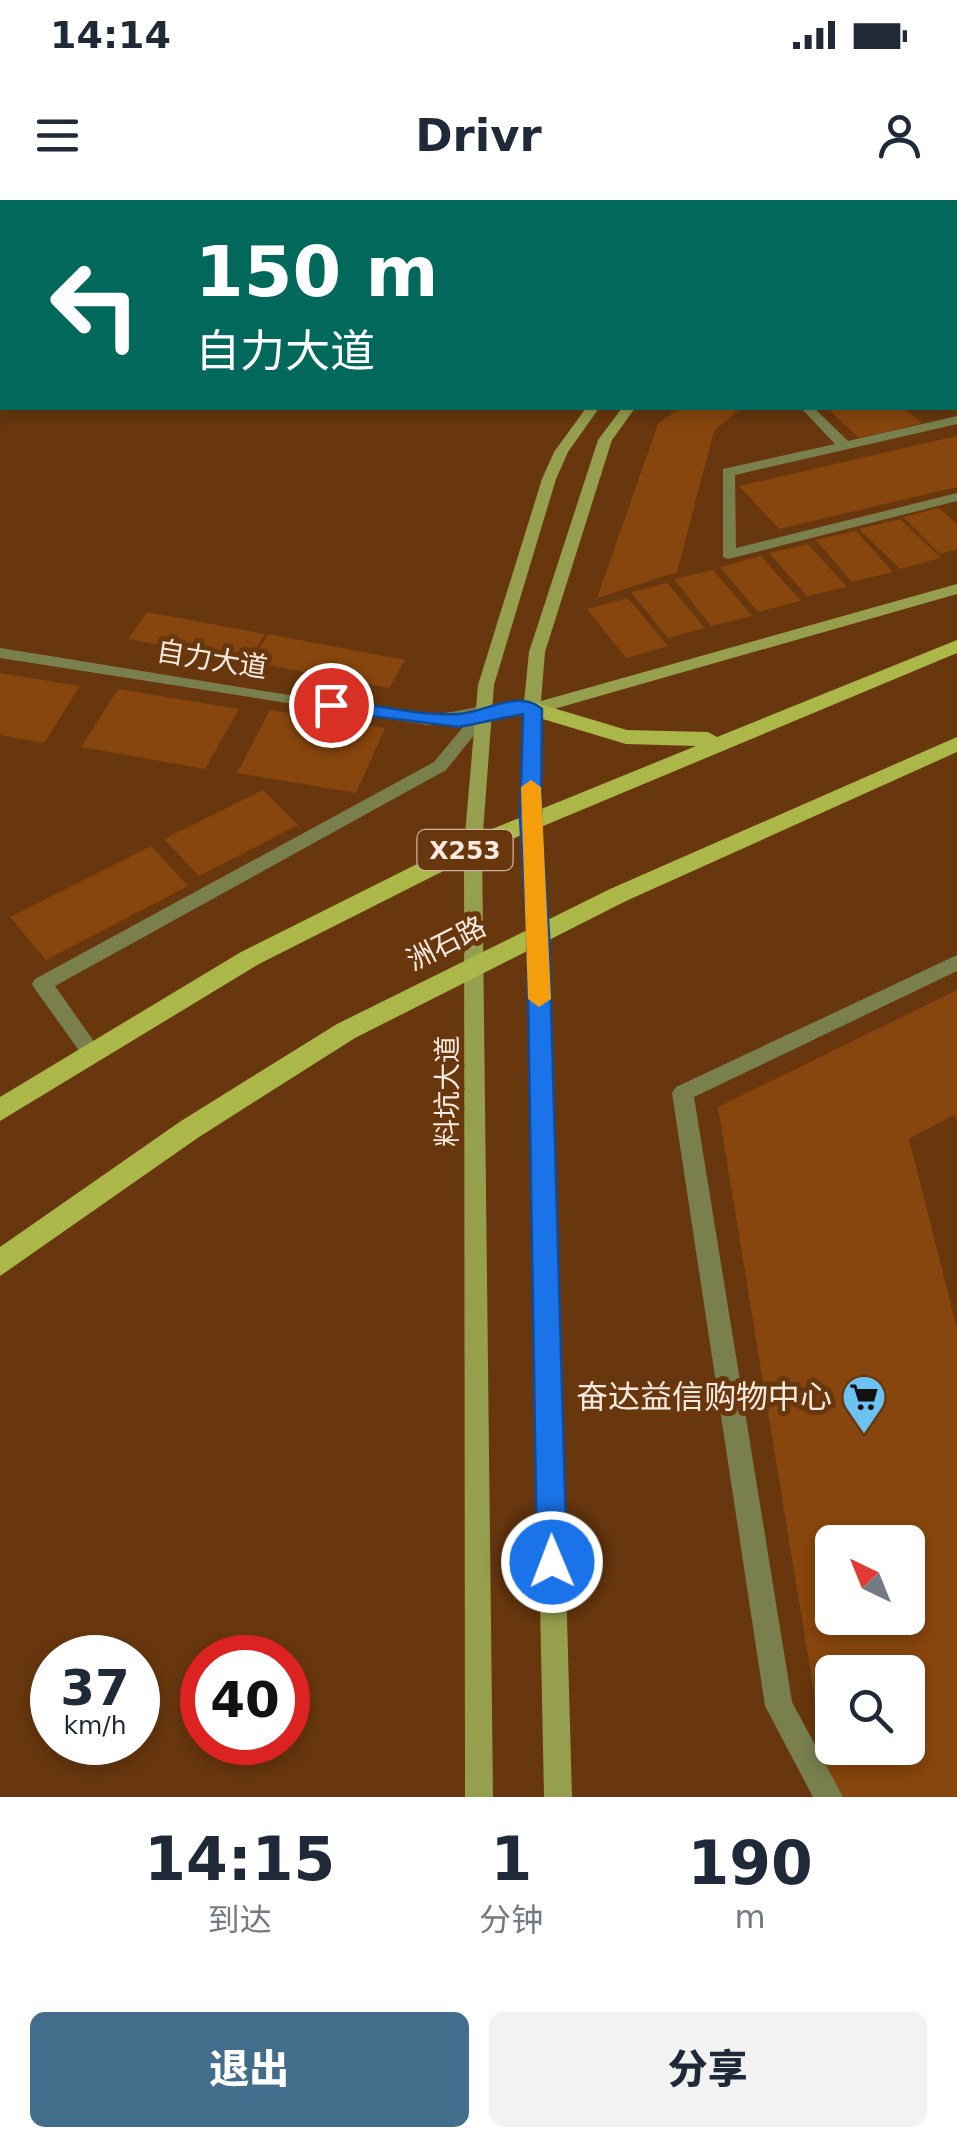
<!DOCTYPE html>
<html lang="zh">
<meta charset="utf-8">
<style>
body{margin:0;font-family:"DejaVu Sans","Noto Sans SC",sans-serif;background:#f2f2f3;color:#1f2937;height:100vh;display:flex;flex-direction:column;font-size:38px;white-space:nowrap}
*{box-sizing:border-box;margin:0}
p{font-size:32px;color:#747a83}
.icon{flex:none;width:55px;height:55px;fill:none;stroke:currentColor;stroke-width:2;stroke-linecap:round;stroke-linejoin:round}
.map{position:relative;height:1597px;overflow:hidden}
.side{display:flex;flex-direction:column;background:#fff;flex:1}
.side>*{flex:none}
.hud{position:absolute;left:0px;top:0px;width:958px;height:210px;box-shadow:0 5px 15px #0003;background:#00695c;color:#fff;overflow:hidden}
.needle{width:65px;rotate:317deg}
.tools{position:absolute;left:815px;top:1325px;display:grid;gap:20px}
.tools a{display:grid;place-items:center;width:110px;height:110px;border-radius:15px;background:#fff;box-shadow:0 5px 15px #0003;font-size:50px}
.speed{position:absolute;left:30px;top:1435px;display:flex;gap:20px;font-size:50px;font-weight:700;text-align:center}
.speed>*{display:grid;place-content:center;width:130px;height:130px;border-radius:50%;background:#fff;box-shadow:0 5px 15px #0003;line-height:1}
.speed small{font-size:25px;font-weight:400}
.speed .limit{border:15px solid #d22;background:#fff;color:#111}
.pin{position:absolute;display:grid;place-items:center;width:85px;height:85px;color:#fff;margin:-42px;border:5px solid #fff;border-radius:50%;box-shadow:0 2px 10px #0007}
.me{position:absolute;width:110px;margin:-55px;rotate:359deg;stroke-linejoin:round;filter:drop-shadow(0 0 8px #0008)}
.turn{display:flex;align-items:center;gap:35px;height:210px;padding:0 30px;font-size:45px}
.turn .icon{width:130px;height:130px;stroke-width:2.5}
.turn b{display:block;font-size:70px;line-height:85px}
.eta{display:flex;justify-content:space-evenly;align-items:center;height:170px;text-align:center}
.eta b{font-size:60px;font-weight:800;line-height:70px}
.primary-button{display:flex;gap:20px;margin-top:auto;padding:20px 30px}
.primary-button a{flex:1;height:115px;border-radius:15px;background:#426e8b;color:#fff;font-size:40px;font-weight:800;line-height:115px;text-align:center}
.primary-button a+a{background:#f2f2f3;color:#1f2937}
.status{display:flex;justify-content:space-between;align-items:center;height:70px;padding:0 50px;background:#fff;direction:ltr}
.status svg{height:28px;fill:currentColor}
header{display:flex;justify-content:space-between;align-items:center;height:130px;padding:0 30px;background:#fff;font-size:45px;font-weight:800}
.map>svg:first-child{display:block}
.green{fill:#5d419b}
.building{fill:#87460d;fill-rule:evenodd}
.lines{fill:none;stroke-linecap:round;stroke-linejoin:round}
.lane{fill:#79804e;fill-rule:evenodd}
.street{fill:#79804e;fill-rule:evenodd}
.secondary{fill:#969f4d;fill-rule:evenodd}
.primary{fill:#abb749;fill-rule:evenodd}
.route{fill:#1a73e8;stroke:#114b97;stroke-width:2.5}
.slow{fill:#f59e0b}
.labels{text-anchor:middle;stroke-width:10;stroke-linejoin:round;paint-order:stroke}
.shield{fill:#68370e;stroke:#ceb4a0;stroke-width:2.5}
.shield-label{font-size:25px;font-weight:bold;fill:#f9e9df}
.street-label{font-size:28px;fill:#f9e9df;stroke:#68370e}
.near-poi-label{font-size:32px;fill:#f9e9df;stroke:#68370e;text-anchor:end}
</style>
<div class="status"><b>14:14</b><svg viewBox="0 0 49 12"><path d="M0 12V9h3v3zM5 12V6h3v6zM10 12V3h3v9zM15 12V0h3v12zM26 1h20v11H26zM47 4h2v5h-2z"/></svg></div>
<header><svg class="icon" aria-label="menu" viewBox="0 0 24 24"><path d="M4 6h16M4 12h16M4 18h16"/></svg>Drivr<svg class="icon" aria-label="person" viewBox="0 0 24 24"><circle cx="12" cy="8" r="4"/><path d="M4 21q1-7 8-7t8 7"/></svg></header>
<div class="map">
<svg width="957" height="1597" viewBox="0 0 957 1597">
<rect width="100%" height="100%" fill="#68370e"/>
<!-- green -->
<polygon class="green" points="0,0 685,0 693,1 2,2 2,29"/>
<!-- building -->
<g class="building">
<polygon points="680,208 741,208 714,231 677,372 597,398 658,224"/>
<polygon points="827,208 904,208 922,223 859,238"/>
<polygon points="957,236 957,287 779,329 739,286"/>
<polygon points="939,308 957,324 957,349 940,354 903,317"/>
<polygon points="900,319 941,358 900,369 859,329"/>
<polygon points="856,331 893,372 852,382 816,340"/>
<polygon points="808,344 847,387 807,396 769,353"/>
<polygon points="761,356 801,401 758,412 720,367"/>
<polygon points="713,370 752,416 711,426 674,379"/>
<polygon points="667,383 705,428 668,438 631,392"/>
<polygon points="628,398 668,446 626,458 587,409"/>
<polygon points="147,412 265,434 248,461 128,439"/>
<polygon points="268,434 405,460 389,488 251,462"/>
<polygon points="0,473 80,486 44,543 0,535"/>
<polygon points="118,489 239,509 205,569 81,547"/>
<polygon points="270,510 385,528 356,593 237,573"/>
<polygon points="263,590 298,625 199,676 164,639"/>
<polygon points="151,646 188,686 46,760 10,717"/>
<path d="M957 790V920L954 915 909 939 957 1128V1597H831L718 907ZM832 1342H908V1418H832ZM832 1472H908V1548H832Z"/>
</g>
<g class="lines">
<!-- lane -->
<g class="lane">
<polygon points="801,208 814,208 848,241 957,216 957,224 735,275 736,348 957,293 957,301 728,359 723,357 723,269 835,244"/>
<polygon points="484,508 492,513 446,570 55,786 102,853 99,859 85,859 35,789 32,784 35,779 434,562 478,509"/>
</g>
<!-- street -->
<g class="street">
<polygon points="745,0 775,0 777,2 747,2"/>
<path d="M0 448C141 470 281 496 423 514 454 518 518 489 541 509L533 514H506L428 525 0 458Z"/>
<polygon points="957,755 957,771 694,897 792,1502 843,1597 813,1597 765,1506 672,893 676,887"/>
</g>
<!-- secondary -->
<g class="secondary">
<polygon points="586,208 599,208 568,252 556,279 494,485 482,646 493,1597 465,1597 464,646 478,485 542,279 554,252"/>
<polygon points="622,208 635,208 612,240 545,452 541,501 957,384 957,394 540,513 539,593 548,734 572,1597 544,1597 522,522 529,452 598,240"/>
</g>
<!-- primary -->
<g class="primary">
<polygon points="957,440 957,453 481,652 259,764 0,921 0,897 241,752 465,640 696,546 626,544 526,514 526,504 533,502 627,530 708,532 717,537"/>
<polygon points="957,537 957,552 626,701 355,838 199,937 0,1076 0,1047 181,921 337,824 610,689"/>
</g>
</g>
<!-- route -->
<path class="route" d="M331 499C371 504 418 516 458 514 484 513 519 488 542 509L541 619 549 734 567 1362 563 1372 552 1377 542 1372 537 1362 527 734 520 619 523 514 459 527 324 510V501Z"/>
<!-- slow -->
<polygon class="slow" points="531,580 541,587 551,799 539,807 528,799 521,587"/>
<!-- icons -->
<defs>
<symbol id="supermarket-pin" viewBox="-11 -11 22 30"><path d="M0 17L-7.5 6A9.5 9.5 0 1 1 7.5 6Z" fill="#6cc3f2" stroke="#68370e"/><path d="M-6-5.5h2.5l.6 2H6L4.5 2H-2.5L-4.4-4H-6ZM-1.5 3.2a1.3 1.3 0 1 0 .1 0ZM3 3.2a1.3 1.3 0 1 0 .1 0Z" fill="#111"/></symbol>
</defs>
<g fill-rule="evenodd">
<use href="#supermarket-pin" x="839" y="1172" width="50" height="68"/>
</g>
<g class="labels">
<!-- shield labels -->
<rect class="shield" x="417.5" y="630" width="95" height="40" rx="8"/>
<g class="shield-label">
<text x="465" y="659">X253</text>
</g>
<!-- street labels -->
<g class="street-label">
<text transform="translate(212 459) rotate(9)" y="10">自力大道</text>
<text transform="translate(446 743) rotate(-27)" y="10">洲石路</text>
<text transform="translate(447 891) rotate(-90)" y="10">料坑大道</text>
</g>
<!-- near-poi labels -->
<g class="near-poi-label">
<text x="832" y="1208">奋达益信购物中心</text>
</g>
</g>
</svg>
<div class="tools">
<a><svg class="needle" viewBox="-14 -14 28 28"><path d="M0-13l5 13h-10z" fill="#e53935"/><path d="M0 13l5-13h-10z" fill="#747a83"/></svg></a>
<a><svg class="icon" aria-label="search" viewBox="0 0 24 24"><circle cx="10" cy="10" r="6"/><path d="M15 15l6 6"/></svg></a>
</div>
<div class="speed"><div>37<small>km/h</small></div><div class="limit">40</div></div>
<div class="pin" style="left:331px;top:505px;background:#d93025"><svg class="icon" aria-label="arrive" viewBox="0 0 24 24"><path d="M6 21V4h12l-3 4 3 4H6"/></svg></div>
<svg class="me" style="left:552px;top:1362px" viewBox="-20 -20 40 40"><circle r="17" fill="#1a73e8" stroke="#fff" stroke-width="3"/><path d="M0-11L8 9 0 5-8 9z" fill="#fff"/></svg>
<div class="hud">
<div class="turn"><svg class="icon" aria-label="left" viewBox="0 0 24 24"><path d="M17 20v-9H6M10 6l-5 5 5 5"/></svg><div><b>150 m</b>自力大道</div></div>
</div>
</div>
<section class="side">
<div class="eta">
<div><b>14:15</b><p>到达</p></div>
<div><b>1</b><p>分钟</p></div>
<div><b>190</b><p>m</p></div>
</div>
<div class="primary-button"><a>退出</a><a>分享</a></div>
</section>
